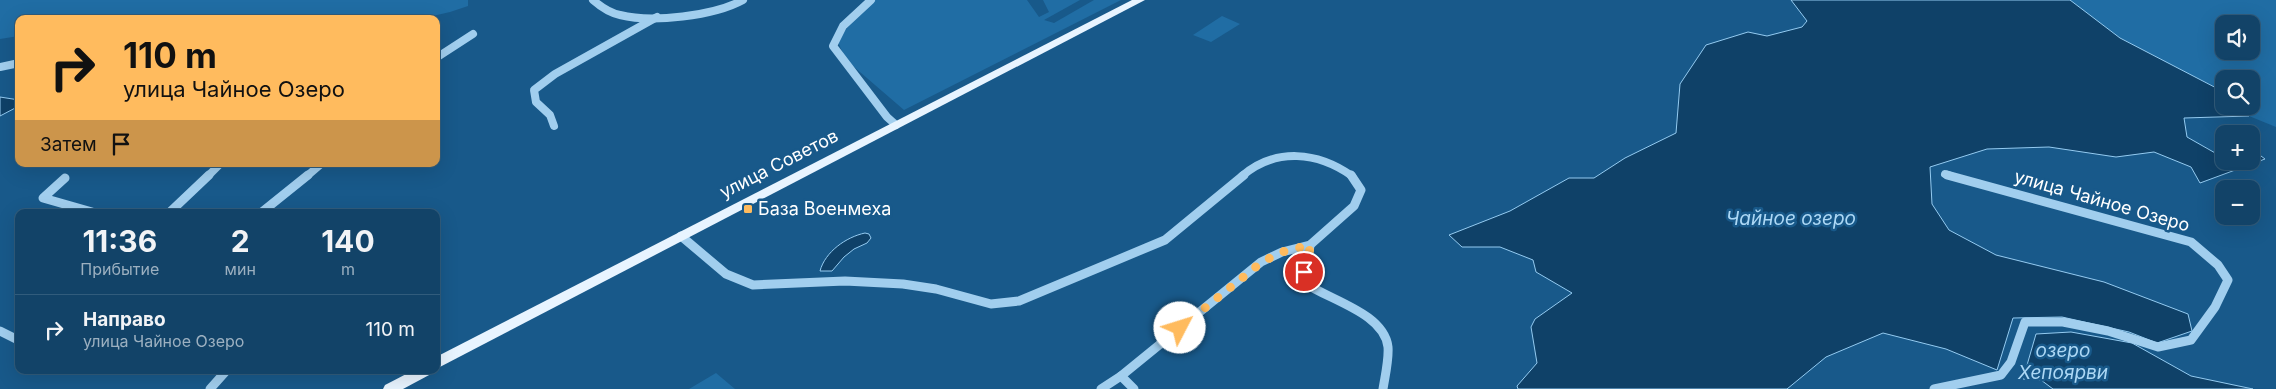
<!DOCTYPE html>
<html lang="ru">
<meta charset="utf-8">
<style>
body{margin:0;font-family:Inter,sans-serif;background:#1f4e71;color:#f1f3f6;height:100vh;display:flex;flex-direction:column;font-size:19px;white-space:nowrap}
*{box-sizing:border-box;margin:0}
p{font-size:16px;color:#9cb0c0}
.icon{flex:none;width:28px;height:28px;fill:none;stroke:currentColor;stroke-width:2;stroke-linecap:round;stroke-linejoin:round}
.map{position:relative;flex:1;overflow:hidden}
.sheet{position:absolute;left:15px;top:209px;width:425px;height:165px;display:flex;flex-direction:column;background:#124368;border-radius:10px;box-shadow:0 5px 20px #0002,0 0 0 1px #315c7c}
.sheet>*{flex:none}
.hud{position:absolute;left:15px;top:15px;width:425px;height:152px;border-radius:10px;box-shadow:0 5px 20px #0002,0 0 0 1px #315c7c;background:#ffbb5e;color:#111;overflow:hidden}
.tools{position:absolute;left:2215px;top:15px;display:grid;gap:10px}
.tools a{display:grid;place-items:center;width:45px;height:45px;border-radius:10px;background:#124368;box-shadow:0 5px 20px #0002,0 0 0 1px #315c7c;font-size:25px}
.pin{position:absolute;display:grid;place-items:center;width:42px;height:42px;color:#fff;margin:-21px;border:2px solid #fff;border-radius:50%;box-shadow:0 1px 5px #0007}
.me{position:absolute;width:55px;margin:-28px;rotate:50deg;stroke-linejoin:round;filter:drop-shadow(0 0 4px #0008)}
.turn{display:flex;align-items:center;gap:18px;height:105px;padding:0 25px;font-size:22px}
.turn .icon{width:65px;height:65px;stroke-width:2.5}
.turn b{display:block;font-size:35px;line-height:42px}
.then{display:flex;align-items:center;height:48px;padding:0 25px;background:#0003;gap:10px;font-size:19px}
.eta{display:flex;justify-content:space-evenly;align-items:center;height:85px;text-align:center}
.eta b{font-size:30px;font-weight:700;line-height:35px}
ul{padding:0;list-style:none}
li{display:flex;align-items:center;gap:15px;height:70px;padding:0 25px;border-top:1px solid #315c7c}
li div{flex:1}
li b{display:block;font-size:19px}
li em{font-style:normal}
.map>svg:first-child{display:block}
.green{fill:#206da4;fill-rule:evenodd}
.water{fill:#0f4168;stroke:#94cbf1}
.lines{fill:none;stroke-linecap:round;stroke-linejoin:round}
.minor-far1{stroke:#a1ceee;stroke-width:8}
.minor{stroke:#a1ceee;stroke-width:9}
.major{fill:#e8f4ff;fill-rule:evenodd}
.route{stroke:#ffbb5e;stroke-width:9;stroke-dasharray:0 16.2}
.poi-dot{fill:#ffbb5e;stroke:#18598a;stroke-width:2}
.labels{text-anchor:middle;stroke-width:5;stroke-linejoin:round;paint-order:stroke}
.street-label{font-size:18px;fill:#fff;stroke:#18598a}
.poi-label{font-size:18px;fill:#fff;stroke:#18598a;text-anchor:start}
.water-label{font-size:19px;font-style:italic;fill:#add8f5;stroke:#18598a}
</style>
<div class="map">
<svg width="2276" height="389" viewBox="0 0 2276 389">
<rect width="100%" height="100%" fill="#18598a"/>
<!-- green -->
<g class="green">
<polygon points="0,0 468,0 468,6 450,12 424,18 400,14 371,19 19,19 19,36 0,39"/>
<polygon points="874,0 1027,0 1039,17 1049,12 1043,0 1080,0 1044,20 1054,23 1094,0 1121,0 904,110 846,60 837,40 853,21"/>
<path d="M2070 0H2276V127L2249 116 2245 106H2251V79H2224V92L2120 38ZM2224 24H2251V51H2224Z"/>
<polygon points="1222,16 1240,24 1211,42 1193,35"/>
<polygon points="716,373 735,389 689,389"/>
</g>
<!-- water -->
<g class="water">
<polygon points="1791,0 2070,0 2120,38 2224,92 2224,106 2245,106 2249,116 2184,118 2187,137 2224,158 2224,161 2251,161 2251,155 2257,153 2265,159 2200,183 2191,167 2154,152 2116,157 2049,147 1987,149 1930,167 1932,204 1949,230 1996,255 2104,282 2188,314 2192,331 2157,343 2129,332 2062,317 2013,318 1997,370 1946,349 1883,333 1826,357 1787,389 1518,389 1517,386 1537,363 1531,327 1535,319 1572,293 1536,272 1533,260 1500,247 1462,247 1449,235 1510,211 1569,178 1594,178 1625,158 1676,133 1680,84 1706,45 1748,32 1767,36 1802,27 1807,21"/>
<polygon points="0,97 19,100 19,106 0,116"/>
<path d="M865 233 869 234 871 238 867 243 854 249 844 257 832 271H820C825 252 846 237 865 233Z"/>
<polygon points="2071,332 2132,343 2191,376 2253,389 2053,389 2041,380 2023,379 2036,334"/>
</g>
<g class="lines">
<!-- minor-far1 -->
<g class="minor-far1">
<path d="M593 0C601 7 610 13 620 15 652 23 714 16 743 0"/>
<polyline points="871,0 843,26 833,46 887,117 896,125"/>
<polyline points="436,58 473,34"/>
<polyline points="0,67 19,63"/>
<polyline points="554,126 550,115 536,102 534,90 555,74 657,17"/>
<polyline points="1945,174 1951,176"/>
<polyline points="208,176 220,164"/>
<polyline points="307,176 321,164"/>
<path d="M1242 176C1276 147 1318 152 1352 176"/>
</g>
<!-- minor -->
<g class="minor">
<polyline points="65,178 43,198 92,212"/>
<polyline points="170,212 209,175"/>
<polyline points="262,212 308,175"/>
<polyline points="681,236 726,274 753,285 845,281 903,284 936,289 991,304 1019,301 1165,240 1244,175"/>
<path d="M1310 245 1305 283C1329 300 1384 313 1388 347 1389 360 1385 376 1383 389"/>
<polyline points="0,331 16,339 19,338"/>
<polyline points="1121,376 1134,389"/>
<polyline points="210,389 227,370"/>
<polyline points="1101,389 1121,376 1261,262 1282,252 1310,245 1354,206 1361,190 1351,175"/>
<polyline points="1934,389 2001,375 2011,362 2025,322 2063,322 2108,331 2158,347 2191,340 2215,307 2228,280 2218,265 2191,242 1947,175"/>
</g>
<!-- major -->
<g class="major">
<polygon points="1132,0 1145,0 436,369 436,357"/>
<polygon points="414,370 433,370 431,374 403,389 383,389 385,385"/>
</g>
</g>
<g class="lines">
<!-- route -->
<polyline class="route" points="1180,328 1262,262 1282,252 1310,245 1309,257 1304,272"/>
</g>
<!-- markers -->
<rect class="poi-dot" x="743" y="204" width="10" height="10" rx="2.5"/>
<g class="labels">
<!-- street labels -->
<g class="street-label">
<text transform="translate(779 164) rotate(-27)" y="6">улица Советов</text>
<text transform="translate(2102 201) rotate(16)" y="6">улица Чайное Озеро</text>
</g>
<!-- poi labels -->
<g class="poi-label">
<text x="758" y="215">База Военмеха</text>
</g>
<!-- water labels -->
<g class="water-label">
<text x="1791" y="225">Чайное озеро</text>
<text x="2063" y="357">озеро<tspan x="2063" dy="22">Хепоярви</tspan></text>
</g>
</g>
</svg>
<div class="tools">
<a><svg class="icon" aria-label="sound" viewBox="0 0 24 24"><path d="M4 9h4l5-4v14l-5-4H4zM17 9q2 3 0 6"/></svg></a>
<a><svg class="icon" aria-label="search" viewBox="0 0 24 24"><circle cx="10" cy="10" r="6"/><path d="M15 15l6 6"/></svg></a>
<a>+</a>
<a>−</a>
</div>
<div class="pin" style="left:1304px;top:272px;background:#d93025"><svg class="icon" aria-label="arrive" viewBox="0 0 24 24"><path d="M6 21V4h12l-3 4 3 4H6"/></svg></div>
<svg class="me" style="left:1180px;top:328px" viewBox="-20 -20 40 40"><circle r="19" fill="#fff"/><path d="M0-13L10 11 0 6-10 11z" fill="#ffbb5e"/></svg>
<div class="hud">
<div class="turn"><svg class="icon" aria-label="right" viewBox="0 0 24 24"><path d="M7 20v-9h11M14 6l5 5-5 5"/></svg><div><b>110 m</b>улица Чайное Озеро</div></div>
<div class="then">Затем<svg class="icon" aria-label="arrive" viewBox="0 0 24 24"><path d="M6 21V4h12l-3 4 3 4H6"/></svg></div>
</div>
<section class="sheet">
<div class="eta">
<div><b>11:36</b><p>Прибытие</p></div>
<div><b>2</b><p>мин</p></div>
<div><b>140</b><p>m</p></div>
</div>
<ul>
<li><svg class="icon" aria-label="right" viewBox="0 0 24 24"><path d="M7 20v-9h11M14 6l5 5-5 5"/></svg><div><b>Направо</b><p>улица Чайное Озеро</p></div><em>110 m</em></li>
</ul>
</section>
</div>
